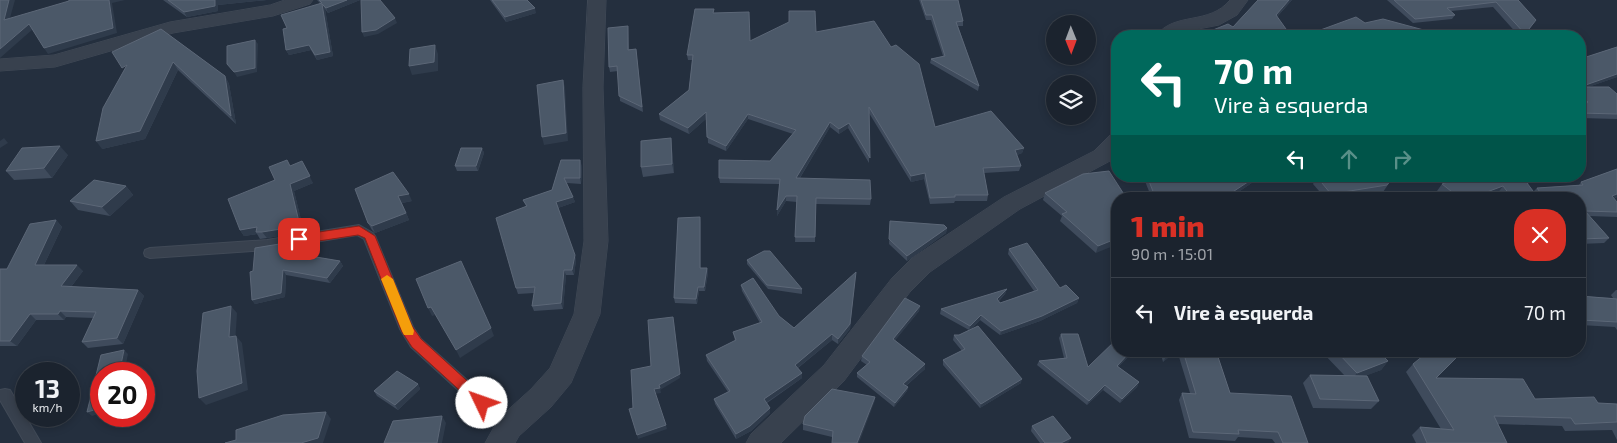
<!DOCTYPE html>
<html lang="pt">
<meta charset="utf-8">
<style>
body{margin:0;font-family:"Exo 2",sans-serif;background:#242b36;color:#f1f3f6;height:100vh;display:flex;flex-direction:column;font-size:19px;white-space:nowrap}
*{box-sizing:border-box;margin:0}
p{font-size:16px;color:#a0a4aa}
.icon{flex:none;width:28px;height:28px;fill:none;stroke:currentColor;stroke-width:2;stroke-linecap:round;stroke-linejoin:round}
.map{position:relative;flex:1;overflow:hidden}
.panel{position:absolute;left:1111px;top:192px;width:475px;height:165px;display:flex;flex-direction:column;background:#1b232e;border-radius:20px;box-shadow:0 2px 8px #0003,0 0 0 1px #39404a}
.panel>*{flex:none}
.guide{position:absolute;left:1111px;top:30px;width:475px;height:152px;border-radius:20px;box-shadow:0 2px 8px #0003,0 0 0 1px #39404a;background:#00695c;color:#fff;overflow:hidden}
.needle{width:32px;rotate:179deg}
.controls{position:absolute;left:1046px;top:15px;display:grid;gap:10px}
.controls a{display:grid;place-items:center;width:50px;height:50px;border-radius:50%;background:#1b232e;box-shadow:0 2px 8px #0003,0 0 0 1px #39404a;font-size:25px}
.speed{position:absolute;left:15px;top:362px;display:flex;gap:10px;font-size:25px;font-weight:700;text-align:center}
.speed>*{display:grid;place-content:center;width:65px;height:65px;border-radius:50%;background:#1b232e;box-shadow:0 2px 8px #0003,0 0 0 1px #39404a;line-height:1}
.speed small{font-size:12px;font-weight:400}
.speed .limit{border:8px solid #d22;background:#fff;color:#111}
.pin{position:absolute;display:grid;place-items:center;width:42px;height:42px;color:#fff;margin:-21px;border-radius:10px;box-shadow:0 2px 8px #0006}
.me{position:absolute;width:55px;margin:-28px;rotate:312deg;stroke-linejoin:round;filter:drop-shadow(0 0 4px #0008)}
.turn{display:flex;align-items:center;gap:18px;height:105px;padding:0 20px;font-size:22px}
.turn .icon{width:65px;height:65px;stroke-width:2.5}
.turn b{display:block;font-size:35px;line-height:42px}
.lanes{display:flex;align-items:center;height:48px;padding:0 20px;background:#0003;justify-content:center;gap:25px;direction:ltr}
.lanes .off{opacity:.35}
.round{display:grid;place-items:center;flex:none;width:52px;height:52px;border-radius:20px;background:#242b36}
.head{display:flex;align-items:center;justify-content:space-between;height:85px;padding:0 20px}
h1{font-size:30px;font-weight:800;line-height:38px;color:#d93025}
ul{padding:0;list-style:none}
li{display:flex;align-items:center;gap:15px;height:70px;padding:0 20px;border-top:1px solid #39404a}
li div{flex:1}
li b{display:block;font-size:19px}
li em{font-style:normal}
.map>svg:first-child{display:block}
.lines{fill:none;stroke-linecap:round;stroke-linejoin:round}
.lane-casing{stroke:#414a57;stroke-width:2}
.street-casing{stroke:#414a57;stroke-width:1}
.lane{fill:#38414e;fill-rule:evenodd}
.street{fill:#38414e;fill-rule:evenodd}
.wall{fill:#3f4b5c}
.shaded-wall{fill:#2f3b4b}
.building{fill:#4b5868;stroke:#5c6777}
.route{fill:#d93025;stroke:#8d1f18}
.slow{fill:#f59e0b}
</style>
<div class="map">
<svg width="1617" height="443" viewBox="0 0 1617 443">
<rect width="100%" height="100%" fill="#242f3e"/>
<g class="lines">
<defs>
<g id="lane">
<polygon points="359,225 373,233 375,236 413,327 421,339 514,422 517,427 514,432 509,434 504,432 411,347 400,329 364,239 357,235 267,250 150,258 145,256 144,253 145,250 150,248 267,240"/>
<polygon points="5,389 10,390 41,443 25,443 0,400 0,390"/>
</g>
<g id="street">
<polygon points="285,0 313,0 310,4 273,16 173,33 55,67 0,71 0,59 54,55 170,22 270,5"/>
<polygon points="588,0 606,0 603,87 608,241 600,314 571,383 551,407 519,436 515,443 485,443 499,418 531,389 550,368 574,314 584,241 583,87"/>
<path d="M1230 0H1248L1237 15 1219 25 1188 31 1178 36H1156C1174 11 1209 26 1230 0Z"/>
<polygon points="1118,133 1118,153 1110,161 1020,209 930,272 910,292 844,381 781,443 746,443 751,434 824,365 892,278 912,258 1004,197 1094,151 1110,135"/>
</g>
</defs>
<!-- lane casing -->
<use href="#lane" class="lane-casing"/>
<!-- street casing -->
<use href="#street" class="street-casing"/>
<!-- lane -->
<use href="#lane" class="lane"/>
<!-- street -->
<use href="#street" class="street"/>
</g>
<!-- wall -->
<g class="wall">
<polygon points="163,0 267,0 218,5 218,11 187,17"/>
<polygon points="317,0 360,0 328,13 325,9 333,56 317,60 311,50 289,55 286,50 287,28 320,3"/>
<polygon points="490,0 527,0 536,13 506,22"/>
<polygon points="919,0 958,0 963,21 963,26 958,26 979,86 978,91 930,63 931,59 943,56 931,20 926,20"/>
<polygon points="1258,0 1292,0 1277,17 1291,36 1207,36 1208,32 1233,27"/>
<polygon points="1387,0 1518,0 1536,20 1524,36 1519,36 1493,7 1451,11 1455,15 1452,19 1413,23"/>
<polygon points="714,13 750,41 816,32 935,127 1024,148 1022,153 1017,155 1021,166 1019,171 984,173 988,195 987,201 955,201 954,203 930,204 924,179 911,182 869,113 869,163 848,128 839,134 830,127 800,178 871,199 870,205 816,204 815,242 795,242 797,202 786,201 777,216 780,184 720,183 719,178 770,161 793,134 748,119 726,151 708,143 707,118 689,134 660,120 659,114 689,90 692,60 688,60 687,55"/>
<polygon points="628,26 629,49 636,49 643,112 620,101 618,71 610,72 609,67"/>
<polygon points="161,29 225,76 229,84 236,124 178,70 145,139 102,149"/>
<polygon points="1617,47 1617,77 1588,87 1617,94 1617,119 1580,118 1580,111 1584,107 1580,103 1580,59"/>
<polygon points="671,138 674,173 643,177 641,167"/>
<polygon points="482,148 484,153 478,171 457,171 455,166"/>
<polygon points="68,155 52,178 14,180 6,171"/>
<polygon points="561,160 582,166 581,184 567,183 575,202 558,208 576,260 574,275 566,275 563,309 534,311 532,306 534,293 518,294 516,288 526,206 523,200 552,190"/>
<polygon points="290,166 313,183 294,191 304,232 267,238 260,239 257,234 244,236 240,230 275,180"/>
<polygon points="1617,169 1617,197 1614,199 1617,202 1617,217 1589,216 1609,238 1604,243 1580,244 1580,199 1537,199 1535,196 1532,199 1501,199 1497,194 1483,199 1446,199 1437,191 1442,184 1534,181 1527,184 1533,192 1537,188 1579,185 1581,182"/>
<polygon points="1143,176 1262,176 1231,197 1233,199 1152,199"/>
<polygon points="1394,176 1383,192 1340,199 1326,199 1313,184 1317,177"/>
<polygon points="126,186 133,195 110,216 78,210 70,201"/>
<polygon points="355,189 412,201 402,203 409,220 375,233 372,230 368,223"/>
<polygon points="1045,193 1127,199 1096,253 1060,221 1062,216 1043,200"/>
<polygon points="56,220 62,227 44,265 83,271 71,287 138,290 144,296 123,344 88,348 82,342 94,318 66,317 64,320 36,320 17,346 0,346 0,269 7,269"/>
<polygon points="890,221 947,228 946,233 907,261 889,244"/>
<polygon points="701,222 701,268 707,268 708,273 705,291 699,291 697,304 675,303 674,298"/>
<polygon points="304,240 307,245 310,256 340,261 343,266 330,283 286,275 285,297 255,304 252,300 253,271"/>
<polygon points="1009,249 1060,288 1079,298 1077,303 1040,321 1000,335 980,320 970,330 1021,383 980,408 943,365 943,360 962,351 953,340 954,335 959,335 969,330 940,314 941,309 1007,289 1005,294 999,301 1000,303 1034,291 1008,254"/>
<polygon points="747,260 802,289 802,294 768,289 747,264"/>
<polygon points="855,277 850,329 838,344 832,340 798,368 802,373 802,378 767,403 770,413 751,431 736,439 715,404 714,399 728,392 707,361 706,355 735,341 733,332 760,323 742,291 741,285 779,316 794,328"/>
<polygon points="1616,290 1617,290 1617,330 1615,327 1580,325 1580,296 1613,298 1611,295"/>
<polygon points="920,306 919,311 895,340 925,364 925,369 906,386 908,387 907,391 894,407 857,377 857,373 867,365 861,361 862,356"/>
<polygon points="1061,334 1088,367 1131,351 1129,356 1118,367 1139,382 1137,387 1120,403 1103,390 1087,405 1037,365 1039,361 1064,358 1059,338"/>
<polygon points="1160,351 1216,351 1230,393 1308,443 1275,443 1272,439 1238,437 1235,441 1189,438 1179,400 1182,393 1190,393 1179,357 1169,357 1163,362"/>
<polygon points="1321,351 1378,351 1388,361 1381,370 1364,376 1379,401 1371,409 1313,408 1303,383 1310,375 1345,376"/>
<polygon points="1452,362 1436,378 1535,399 1617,404 1617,440 1612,430 1565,431 1562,426 1498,424 1507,443 1416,443 1412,435 1420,427 1441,429 1406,372 1413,364"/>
<polygon points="418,384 420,389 398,410 377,396 374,391"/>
<polygon points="875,397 874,403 832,437 803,430 803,424"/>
<polygon points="1032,426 1069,442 1040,443 1031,431"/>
</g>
<!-- shaded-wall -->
<g class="shaded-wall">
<polygon points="9,0 15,0 8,25 4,20"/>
<polygon points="109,0 125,0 112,3 117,33 48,54 44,48"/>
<polygon points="215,0 267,0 218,5 218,11 187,17 184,12"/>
<polygon points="347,0 360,0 328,13 326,8"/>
<polygon points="1289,0 1292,0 1274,20 1276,15"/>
<polygon points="322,4 325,9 333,56 317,60 315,55"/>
<polygon points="535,8 536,13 506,22 505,17"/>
<polygon points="395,18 397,23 378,34 364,37 362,32"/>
<polygon points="29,24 33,29 0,58 0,49"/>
<polygon points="255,40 258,44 257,72 237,77 234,72"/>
<polygon points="309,45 311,50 289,55 286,50"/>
<polygon points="435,45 438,54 438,71 412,75 409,66"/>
<polygon points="173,62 178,70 145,139 102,149 96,141"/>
<polygon points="1617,74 1617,77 1580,90 1580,87"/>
<polygon points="225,76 229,84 236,124 231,116"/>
<polygon points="563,80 565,87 568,141 544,145 542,137"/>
<polygon points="706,112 707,118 689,134 688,128"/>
<polygon points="748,114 748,119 726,151 726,146"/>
<polygon points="830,122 830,127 796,184 796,178"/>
<polygon points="849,123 848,128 839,134 839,129"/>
<polygon points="4,138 8,143 0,148 0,141"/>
<polygon points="671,138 672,147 674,173 672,164"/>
<polygon points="60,146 68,155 52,178 44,168"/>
<polygon points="482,148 484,153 478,171 476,166"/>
<polygon points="1024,148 1022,153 1014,156 1015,150"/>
<polygon points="580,160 582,166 581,184 580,178"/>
<polygon points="302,161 313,183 294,191 304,232 267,238 262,232"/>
<polygon points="925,173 924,179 911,182 911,176"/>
<polygon points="1257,176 1262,176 1228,199 1228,195"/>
<polygon points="1533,176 1538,176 1534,181 1517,187 1524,179"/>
<polygon points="126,186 133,195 110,216 102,207"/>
<polygon points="1503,186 1497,194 1483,199 1468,199"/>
<polygon points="409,194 412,201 402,203 409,220 375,233 372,226 398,196"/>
<polygon points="1617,194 1617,197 1607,201 1612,196"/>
<polygon points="786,196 786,201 777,216 777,210"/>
<polygon points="573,197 575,202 558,208 556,202"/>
<polygon points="700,217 701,222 701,272 700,268"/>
<polygon points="56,220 62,227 41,271 35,265"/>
<polygon points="257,227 256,232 257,234 244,236 240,230"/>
<polygon points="947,228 946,233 907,261 907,256"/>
<polygon points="1118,238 1118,244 1096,253 1098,246"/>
<polygon points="304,240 307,245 310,259 304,255"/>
<polygon points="575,255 576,260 574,275 572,270"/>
<polygon points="340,261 343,266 330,283 327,278"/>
<polygon points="77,265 83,271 67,292 61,286"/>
<polygon points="707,268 708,273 705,291 704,287"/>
<polygon points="283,270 286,275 285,297 255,304 252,300"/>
<polygon points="564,270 566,275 563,309 561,303"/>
<polygon points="855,277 850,329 838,344 838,339"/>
<polygon points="698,287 699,291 697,304 696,299"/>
<polygon points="1007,289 1005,294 996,303 997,299"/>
<polygon points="138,290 144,296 123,344 117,338"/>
<polygon points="1079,298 1077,303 1040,321 1000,335 1001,331"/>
<polygon points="231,306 237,313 235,344 229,337"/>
<polygon points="920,306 919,311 893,343 893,339"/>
<polygon points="431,307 435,315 432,316 428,308"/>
<polygon points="60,311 66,317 64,320 58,314"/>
<polygon points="30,314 36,320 17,346 10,341"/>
<polygon points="981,315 980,320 969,331 970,326"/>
<polygon points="674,321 680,378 660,390 659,385"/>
<polygon points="491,328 494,336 460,358 456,350"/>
<polygon points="832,334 832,340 795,370 795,365"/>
<polygon points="236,336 242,343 248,390 206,405 199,398"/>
<polygon points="124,350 128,354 124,374 119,374"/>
<polygon points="1131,351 1129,356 1115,370 1117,366"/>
<polygon points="1171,351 1172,351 1169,357 1163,362 1167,355"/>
<polygon points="1388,361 1381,370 1350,382 1357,373"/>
<polygon points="925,364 925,369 902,389 903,384"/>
<polygon points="802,373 802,378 764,404 764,399"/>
<polygon points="1022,379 1021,383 980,408 981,404"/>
<polygon points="1139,382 1137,387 1120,403 1122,399"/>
<polygon points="418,384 420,389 398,410 395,405"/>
<polygon points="1105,385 1103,390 1087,405 1089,401"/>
<polygon points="908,387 907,391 894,407 895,403"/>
<polygon points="660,388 661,393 655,394 654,389"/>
<polygon points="875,397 874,403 859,443 857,443"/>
<polygon points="101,408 101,413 92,416 87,412"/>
<polygon points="770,408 770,413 751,431 736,439 736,434"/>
<polygon points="326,412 331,419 323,443 301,443"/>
<polygon points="442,416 446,423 442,443 437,443"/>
<polygon points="666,425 667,429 638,439 637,435"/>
<polygon points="1071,438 1069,442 1068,443 1061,443"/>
</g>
<!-- building -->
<g class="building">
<polygon points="0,0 9,0 4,20 69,1 69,0 109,0 113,28 44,48 29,24 0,49"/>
<polygon points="168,0 215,0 215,6 184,12"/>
<polygon points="319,0 347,0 326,8 322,4 330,52 315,55 309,45 286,50 283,29 287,28 281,15 322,3"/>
<polygon points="361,0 380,0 395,18 376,30 362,32"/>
<polygon points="492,0 527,0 535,8 505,17"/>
<polygon points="921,0 958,0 963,21 956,22 979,86 931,59 945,56 932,15 926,15"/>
<polygon points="1258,0 1289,0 1276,15 1291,36 1215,36 1208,32 1228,24 1233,27"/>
<polygon points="1394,0 1518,0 1536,20 1525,34 1496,2 1447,8 1455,15 1415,19"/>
<polygon points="695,9 714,9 713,13 749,12 750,41 789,22 789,11 815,11 816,32 874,21 891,47 896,45 919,64 935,127 991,111 1024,148 1015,150 1021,166 983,168 988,195 955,195 955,197 930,198 925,173 911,176 869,107 870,158 849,123 839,129 830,122 796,178 870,180 871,199 816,198 815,237 795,237 797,196 786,196 777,210 780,179 719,178 719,160 770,161 796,130 748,114 726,146 707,137 706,112 688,128 659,114 689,90 693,55 687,55"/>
<polygon points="1356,17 1365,23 1383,19 1446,36 1304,36"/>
<polygon points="628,26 628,50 636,49 642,107 619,96 617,66 609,67 608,28"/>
<polygon points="161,29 225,76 231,116 173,62 140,131 96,141 103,108 127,65 122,68 112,52"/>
<polygon points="255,40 255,68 234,72 227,64 227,46"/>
<polygon points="435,45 434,62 409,66 410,49"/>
<polygon points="1617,47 1617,74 1580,87 1580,59"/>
<polygon points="563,80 566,133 542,137 537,85"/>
<polygon points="1580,87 1609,87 1617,94 1617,114 1580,113 1580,111 1588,102 1580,94"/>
<polygon points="671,138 672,164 641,167 641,141"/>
<polygon points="60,146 44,168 6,171 22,148"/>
<polygon points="461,148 482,148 476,166 455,166"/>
<polygon points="287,160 290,166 302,161 310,176 290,184 300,226 262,232 256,232 257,227 240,230 228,199 275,180 269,167"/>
<polygon points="561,160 580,160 580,178 564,178 573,197 556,202 575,255 572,270 564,270 561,303 532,306 535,287 516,288 496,218 527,206 523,200 552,190"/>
<polygon points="1617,169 1617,194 1612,196 1617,202 1617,212 1585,211 1609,238 1580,239 1580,199 1545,199 1537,188 1583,185 1581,182"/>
<polygon points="1109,171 1127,199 1118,199 1118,238 1098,246 1062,214 1067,212 1045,193 1083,174"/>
<polygon points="393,172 409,194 398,196 406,213 372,226 368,223 355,189"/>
<polygon points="1147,176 1257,176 1228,195 1233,199 1156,199"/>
<polygon points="1323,176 1394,176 1387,185 1331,194 1317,177"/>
<polygon points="1465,176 1533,176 1524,179 1536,195 1510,195 1503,186 1468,199 1461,199 1442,184"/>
<polygon points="94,180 126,186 102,207 70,201"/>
<polygon points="700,217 700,268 707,268 704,287 698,287 696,299 674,298 678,218"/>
<polygon points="56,220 35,265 77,265 61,286 138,290 117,338 82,342 96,312 60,311 58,314 30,314 10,341 0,341 0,269 7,269 30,224"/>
<polygon points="890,221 944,225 947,228 907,256 889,239"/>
<polygon points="304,240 307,254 304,255 340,261 327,278 283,270 281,293 252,300 250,272 253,271 255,248"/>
<polygon points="1027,243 1060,288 1066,285 1079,298 1042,316 1001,331 981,315 970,326 941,309 1007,289 997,299 1000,303 1038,290 1009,249"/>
<polygon points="764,251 770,251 802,289 767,285 747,260"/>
<polygon points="461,261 491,328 456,350 431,307 428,308 416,279"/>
<polygon points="856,272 850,324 838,339 832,334 795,365 802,373 764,399 770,408 750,426 736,434 714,399 730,391 706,355 736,340 733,332 762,322 741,285 753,278 779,316 794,328"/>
<polygon points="1580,296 1617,299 1617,322 1581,320 1580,319"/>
<polygon points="905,298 920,306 893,339 925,364 903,384 908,387 895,403 857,373 870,362 862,356"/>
<polygon points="231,306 229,337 236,336 242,383 199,398 197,371 203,313"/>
<polygon points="673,317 680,374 659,385 660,388 654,389 666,425 637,435 629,409 633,408 631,370 651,366 648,320"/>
<polygon points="978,326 1022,379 981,404 943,360 965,349 954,335 959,335"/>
<polygon points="1061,334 1078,334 1088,367 1118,338 1118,351 1131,351 1117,366 1139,382 1122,399 1105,385 1089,401 1039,361 1067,358"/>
<polygon points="124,350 119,374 101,374 101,408 87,412 101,355"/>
<polygon points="1166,351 1171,351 1167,355"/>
<polygon points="1183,351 1216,351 1230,393 1291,396 1308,443 1283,443 1278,432 1238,430 1239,434 1193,432 1182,393 1196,394"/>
<polygon points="1336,351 1378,351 1388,361 1357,373"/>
<polygon points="1429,351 1455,351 1460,354 1436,378 1523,379 1535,399 1594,397 1598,403 1617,404 1617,422 1575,424 1571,418 1494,416 1507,443 1427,443 1420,427 1454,430 1413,364"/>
<polygon points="397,371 418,384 395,405 374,391"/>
<polygon points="1310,375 1367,376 1379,401 1320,399"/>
<polygon points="832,389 875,397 857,443 832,443 833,431 803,424 805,416"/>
<polygon points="326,412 318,438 301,443 225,443 236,440 236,430 283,415"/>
<polygon points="442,416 437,443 384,443 393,421"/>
<polygon points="1053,416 1071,438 1061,443 1045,443 1032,426"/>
</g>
<!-- route -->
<polygon class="route" points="359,226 375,236 412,326 421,339 487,399 489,403 487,407 478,407 412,347 402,332 365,238 358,235 299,244 293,239 299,235"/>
<!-- slow -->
<polygon class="slow" points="387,275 393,279 414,331 413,335 404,335 402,331 381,279"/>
</svg>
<div class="controls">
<a><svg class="needle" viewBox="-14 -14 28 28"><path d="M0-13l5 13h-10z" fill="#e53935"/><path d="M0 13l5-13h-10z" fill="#a0a4aa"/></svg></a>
<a><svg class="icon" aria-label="layers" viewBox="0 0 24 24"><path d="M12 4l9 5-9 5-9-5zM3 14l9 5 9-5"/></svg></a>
</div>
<div class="speed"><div>13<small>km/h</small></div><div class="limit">20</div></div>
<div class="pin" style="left:299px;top:239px;background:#d93025"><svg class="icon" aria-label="arrive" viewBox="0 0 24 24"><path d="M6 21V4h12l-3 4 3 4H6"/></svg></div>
<svg class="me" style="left:482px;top:403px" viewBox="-20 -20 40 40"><circle r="19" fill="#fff"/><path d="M0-13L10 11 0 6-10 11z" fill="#d93025"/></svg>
<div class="guide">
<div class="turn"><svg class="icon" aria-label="left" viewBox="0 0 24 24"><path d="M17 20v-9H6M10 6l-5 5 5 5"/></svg><div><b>70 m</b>Vire à esquerda</div></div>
<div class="lanes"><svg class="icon" aria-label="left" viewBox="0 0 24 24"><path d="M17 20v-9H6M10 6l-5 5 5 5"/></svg><svg class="icon off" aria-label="ahead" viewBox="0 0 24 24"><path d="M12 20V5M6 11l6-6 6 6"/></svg><svg class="icon off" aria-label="right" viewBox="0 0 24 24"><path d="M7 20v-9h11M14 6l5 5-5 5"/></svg></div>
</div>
<section class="panel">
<div class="head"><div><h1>1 min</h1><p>90 m · 15:01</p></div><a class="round" style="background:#d93025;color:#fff"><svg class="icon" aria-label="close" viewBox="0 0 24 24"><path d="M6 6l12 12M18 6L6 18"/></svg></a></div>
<ul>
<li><svg class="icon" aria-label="left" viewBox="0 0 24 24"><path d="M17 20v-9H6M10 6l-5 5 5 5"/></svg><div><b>Vire à esquerda</b></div><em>70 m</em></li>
</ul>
</section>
</div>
